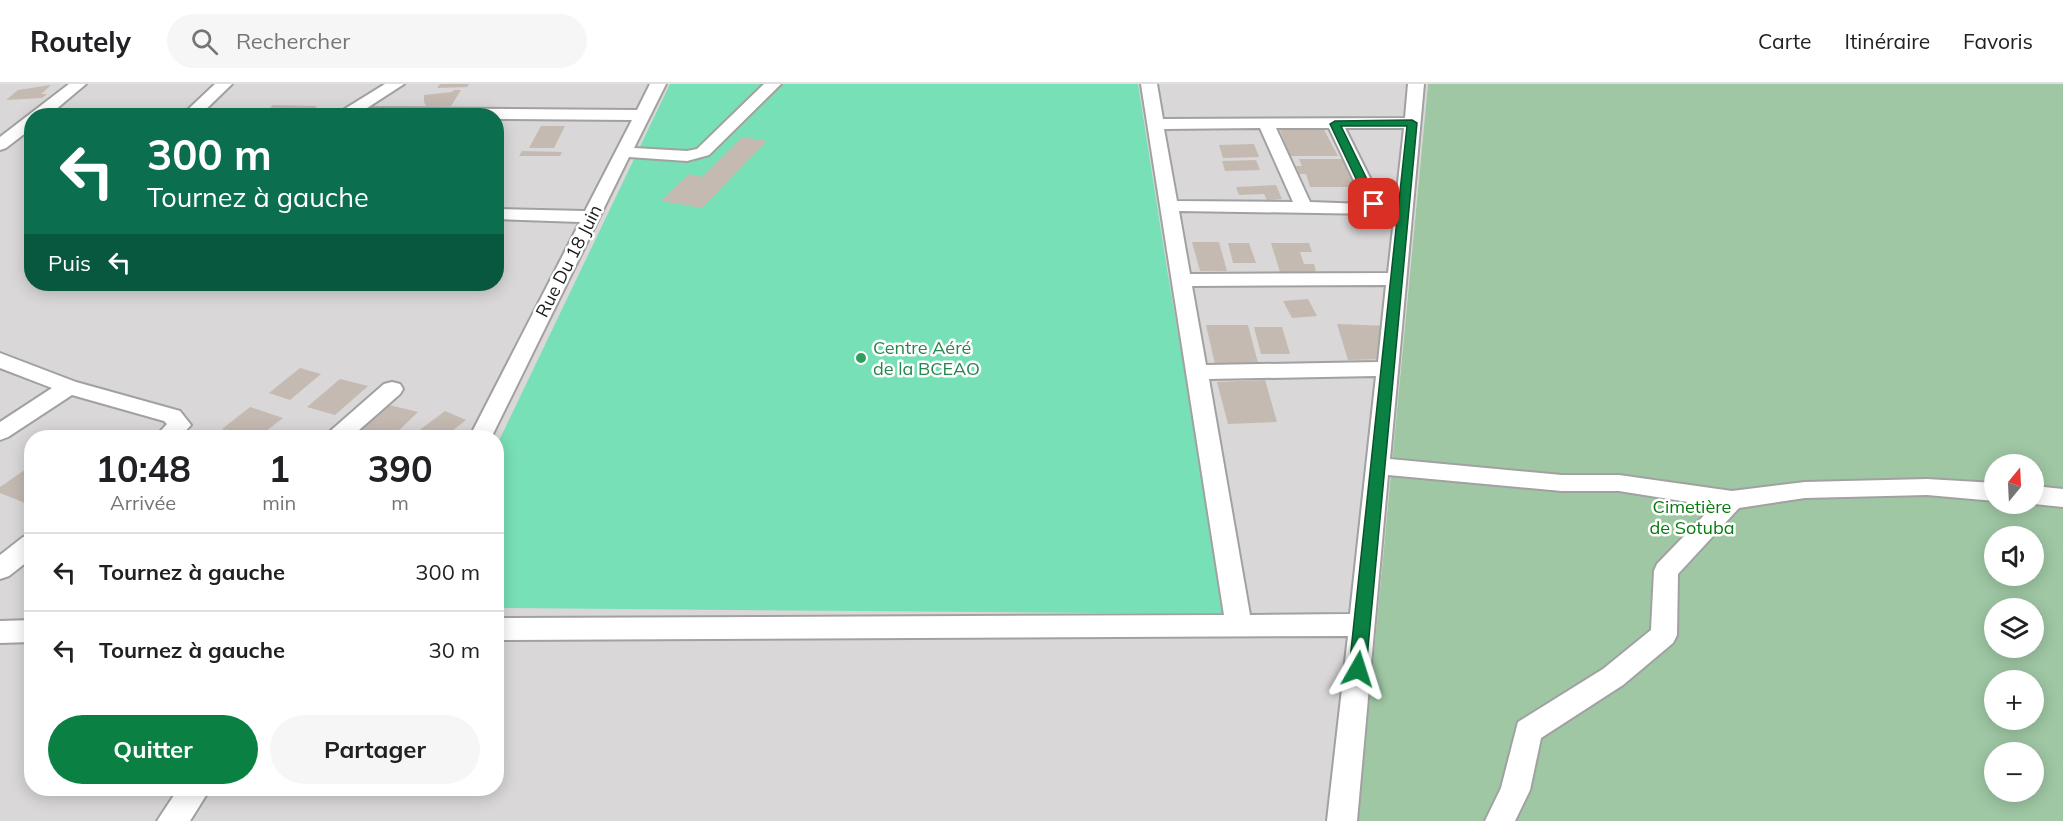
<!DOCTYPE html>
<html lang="fr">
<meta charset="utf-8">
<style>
body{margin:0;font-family:Mulish,sans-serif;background:#f6f6f6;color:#202124;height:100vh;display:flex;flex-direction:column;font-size:22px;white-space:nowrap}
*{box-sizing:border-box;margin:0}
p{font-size:20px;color:#757577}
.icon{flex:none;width:33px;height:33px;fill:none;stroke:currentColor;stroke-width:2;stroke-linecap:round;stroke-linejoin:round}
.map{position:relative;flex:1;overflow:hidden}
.panel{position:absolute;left:24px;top:346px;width:480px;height:366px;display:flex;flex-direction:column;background:#fff;border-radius:24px;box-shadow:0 3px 15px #0003}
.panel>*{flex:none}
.guide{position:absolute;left:24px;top:24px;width:480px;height:183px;border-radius:24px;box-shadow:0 3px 15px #0003;background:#0b6e4f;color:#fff;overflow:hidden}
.needle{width:39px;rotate:18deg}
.fabs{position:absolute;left:1984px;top:370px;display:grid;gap:12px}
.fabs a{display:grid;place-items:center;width:60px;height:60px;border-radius:50%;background:#fff;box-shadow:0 3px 15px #0003;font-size:30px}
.pin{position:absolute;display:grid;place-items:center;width:51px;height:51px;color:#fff;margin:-26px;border-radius:12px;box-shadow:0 3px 9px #0006}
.me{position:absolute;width:66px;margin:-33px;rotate:6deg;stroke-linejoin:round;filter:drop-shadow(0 0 4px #0008)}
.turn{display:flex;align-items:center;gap:21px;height:126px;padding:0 24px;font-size:27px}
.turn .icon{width:78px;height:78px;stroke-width:2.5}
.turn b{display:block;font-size:42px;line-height:51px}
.then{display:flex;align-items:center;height:57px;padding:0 24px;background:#0003;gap:12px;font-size:22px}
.eta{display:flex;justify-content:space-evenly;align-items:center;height:102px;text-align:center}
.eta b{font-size:36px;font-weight:700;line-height:42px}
.primary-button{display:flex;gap:12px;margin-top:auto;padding:12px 24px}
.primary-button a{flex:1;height:69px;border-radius:36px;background:#0b8043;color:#fff;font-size:24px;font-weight:700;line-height:69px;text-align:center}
.primary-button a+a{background:#f6f6f6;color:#202124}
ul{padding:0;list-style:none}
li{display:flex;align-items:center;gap:18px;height:78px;padding:0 24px;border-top:2px solid #e0e0e0}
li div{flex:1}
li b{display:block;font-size:22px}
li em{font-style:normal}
header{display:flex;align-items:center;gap:36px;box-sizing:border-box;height:84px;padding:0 30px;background:#fff;border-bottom:2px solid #e0e0e0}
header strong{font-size:28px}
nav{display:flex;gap:33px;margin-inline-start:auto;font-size:21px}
.search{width:420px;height:54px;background:#f6f6f6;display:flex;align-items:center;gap:15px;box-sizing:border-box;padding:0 21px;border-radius:33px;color:#757577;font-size:22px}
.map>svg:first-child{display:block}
.residential{fill:#d9d7d7;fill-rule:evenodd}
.cemetery{fill:#9fc7a4;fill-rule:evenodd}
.pitch{fill:#78e0b6}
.building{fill:#c4bab2}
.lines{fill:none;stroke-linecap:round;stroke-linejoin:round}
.minor-casing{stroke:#a1a1a1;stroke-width:4}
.minor{fill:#fff;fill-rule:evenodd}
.route{fill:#0b8043;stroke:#07532c;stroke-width:1.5}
.leisure-dot{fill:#2e9e5b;stroke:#fff;stroke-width:2}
.labels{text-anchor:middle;stroke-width:5;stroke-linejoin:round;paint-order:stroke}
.street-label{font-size:18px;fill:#1a1a1a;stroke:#fff}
.leisure-label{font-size:18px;fill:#27864d;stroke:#fff;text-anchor:start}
.park-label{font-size:18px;fill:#077a0d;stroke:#fff}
</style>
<header>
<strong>Routely</strong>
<div class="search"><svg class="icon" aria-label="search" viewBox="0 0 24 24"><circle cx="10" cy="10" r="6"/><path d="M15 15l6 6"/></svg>Rechercher</div>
<nav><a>Carte</a><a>Itinéraire</a><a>Favoris</a></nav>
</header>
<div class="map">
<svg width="2063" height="737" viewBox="0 0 2063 737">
<rect width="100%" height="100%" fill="#ede8df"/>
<!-- residential -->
<path class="residential" d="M0 0H1428L1358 737H0ZM32 32H496V200H32ZM32 354H496V705H32Z"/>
<!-- cemetery -->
<path class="cemetery" d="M1428 0H2063V737H1358ZM1995 381H2034V420H1995ZM1995 453H2034V492H1995ZM1995 525H2034V564H1995ZM1995 597H2034V636H1995ZM1995 669H2034V708H1995Z"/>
<!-- pitch -->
<polygon class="pitch" points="670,0 1138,0 1167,185 1226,530 497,524 496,363"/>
<!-- building -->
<g class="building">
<polygon points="440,0 469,0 467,3 437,4"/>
<polygon points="51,1 41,10 47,10 42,14 6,16 18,6"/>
<polygon points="454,6 461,6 451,22 426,22 424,18 424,11 452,8"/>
<polygon points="273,21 317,22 308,32 262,32"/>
<polygon points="541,42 565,42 554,64 529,64"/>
<polygon points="1323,44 1338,72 1290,72 1280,46"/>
<polygon points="742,53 767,57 702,124 661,117 689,90 702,93"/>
<polygon points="1254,60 1259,73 1223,74 1219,61"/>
<polygon points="522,67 562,68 560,72 519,72"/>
<polygon points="1299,75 1345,75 1356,103 1310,103 1306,90 1299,90 1296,82 1302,82"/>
<polygon points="1256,76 1260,86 1225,87 1222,77"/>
<polygon points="1276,101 1282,115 1267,116 1264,110 1239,111 1236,103"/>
<polygon points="1192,158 1219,158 1227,187 1200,187"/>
<polygon points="1228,159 1249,159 1256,179 1233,179"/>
<polygon points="1271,159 1309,159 1312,168 1300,168 1304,180 1314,180 1316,188 1280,188"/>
<polygon points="1308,215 1317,232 1292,234 1283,217"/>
<polygon points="1337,240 1389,242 1385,275 1348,276"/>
<polygon points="1206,241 1248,241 1258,279 1215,280"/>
<polygon points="1254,243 1282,243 1290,270 1261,270"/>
<polygon points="300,284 321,290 290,316 269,309"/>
<polygon points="340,295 368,302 335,331 307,323"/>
<polygon points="1265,296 1277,338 1228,340 1217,298"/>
<polygon points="385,320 418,328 391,354 355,346"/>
<polygon points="250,323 283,334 257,354 248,354 222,345"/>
<polygon points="445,327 466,336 443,354 409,354"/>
<polygon points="32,381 32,415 25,419 0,409 0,403"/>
</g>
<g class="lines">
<defs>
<g id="minor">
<polygon points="69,0 86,0 48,32 32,32 32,44 6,64 0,66 0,53"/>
<polygon points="215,0 232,0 199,32 181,32"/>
<polygon points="385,0 404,0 367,24 637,26 650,0 666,0 634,64 687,67 697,65 764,0 781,0 709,71 687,77 629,73 491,354 469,354 580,138 496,135 496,125 585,127 632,36 496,35 496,32 343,32 341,29 343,26"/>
<path d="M1141 0H1157L1163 35 1405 34 1408 0H1424L1390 375 1562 391H1619L1732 407 1805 398 1927 395 1995 399V417L1927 411 1805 414 1739 424 1678 490 1677 551 1673 559 1623 601 1541 654 1530 706 1515 737H1485L1501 704 1518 638 1603 585 1651 546 1654 487 1657 480 1713 422 1619 407H1562L1388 391 1357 737H1327L1348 552 496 556V534L1224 531ZM1260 44 1293 118 1177 117 1164 45ZM1276 44H1329L1365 120 1310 118ZM1345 44H1404L1388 189 1190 190 1179 127 1378 130 1383 120ZM1386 201 1378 278 1206 281 1192 202ZM1376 292 1350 530 1250 531 1209 295Z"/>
<polygon points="0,269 76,298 180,327 191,341 179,354 154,354 167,340 164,337 72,311 8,353 0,356 0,338 52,304 0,284"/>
<polygon points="392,298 400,300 403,305 400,310 350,354 325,354 328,349 384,300"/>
<polygon points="2034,402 2063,405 2063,423 2034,420"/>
<polygon points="32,451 32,474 9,492 0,495 0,471 23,453"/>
<polygon points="32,536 32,558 0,559 0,537"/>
<polygon points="178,705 210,705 190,737 157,737"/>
</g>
</defs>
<!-- minor casing -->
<use href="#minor" class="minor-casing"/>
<!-- minor -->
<use href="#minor" class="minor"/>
</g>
<!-- route -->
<polygon class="route" points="1412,36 1417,39 1366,585 1363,589 1358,591 1352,589 1349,585 1407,42 1341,42 1379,120 1374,123 1368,120 1330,40 1335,37"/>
<!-- markers -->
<circle class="leisure-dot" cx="861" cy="274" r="6"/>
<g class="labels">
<!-- street labels -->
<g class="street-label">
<text transform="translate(569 177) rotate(-63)" y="6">Rue Du 18 Juin</text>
</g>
<!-- leisure labels -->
<g class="leisure-label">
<text x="873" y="270">Centre Aéré<tspan x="873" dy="21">de la BCEAO</tspan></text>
</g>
<!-- park labels -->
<g class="park-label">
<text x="1692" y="429">Cimetière<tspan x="1692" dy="21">de Sotuba</tspan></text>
</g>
</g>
</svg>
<div class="fabs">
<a><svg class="needle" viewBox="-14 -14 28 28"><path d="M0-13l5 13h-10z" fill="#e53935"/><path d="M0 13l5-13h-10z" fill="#757577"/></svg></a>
<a><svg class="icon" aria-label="sound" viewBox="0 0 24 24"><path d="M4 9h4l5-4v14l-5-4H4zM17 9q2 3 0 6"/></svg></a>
<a><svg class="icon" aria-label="layers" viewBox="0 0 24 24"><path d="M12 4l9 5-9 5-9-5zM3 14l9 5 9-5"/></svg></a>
<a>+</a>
<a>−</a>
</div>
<div class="pin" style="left:1374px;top:120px;background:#d93025"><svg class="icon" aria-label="arrive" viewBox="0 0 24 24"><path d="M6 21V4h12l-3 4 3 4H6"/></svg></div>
<svg class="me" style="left:1358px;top:585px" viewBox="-20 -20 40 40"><path d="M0-17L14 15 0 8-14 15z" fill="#0b8043" stroke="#fff" stroke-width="4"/></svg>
<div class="guide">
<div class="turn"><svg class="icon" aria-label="left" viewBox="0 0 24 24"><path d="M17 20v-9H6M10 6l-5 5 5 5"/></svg><div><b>300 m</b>Tournez à gauche</div></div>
<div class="then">Puis<svg class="icon" aria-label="left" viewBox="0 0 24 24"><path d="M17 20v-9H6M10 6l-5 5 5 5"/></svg></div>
</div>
<section class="panel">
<div class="eta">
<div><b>10:48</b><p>Arrivée</p></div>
<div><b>1</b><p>min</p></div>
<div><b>390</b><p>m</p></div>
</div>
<ul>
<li><svg class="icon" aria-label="left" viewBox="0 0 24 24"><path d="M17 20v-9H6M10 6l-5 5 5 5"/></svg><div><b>Tournez à gauche</b></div><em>300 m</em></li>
<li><svg class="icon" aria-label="left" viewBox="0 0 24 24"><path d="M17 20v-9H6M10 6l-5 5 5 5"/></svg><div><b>Tournez à gauche</b></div><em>30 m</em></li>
</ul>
<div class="primary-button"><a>Quitter</a><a>Partager</a></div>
</section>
</div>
